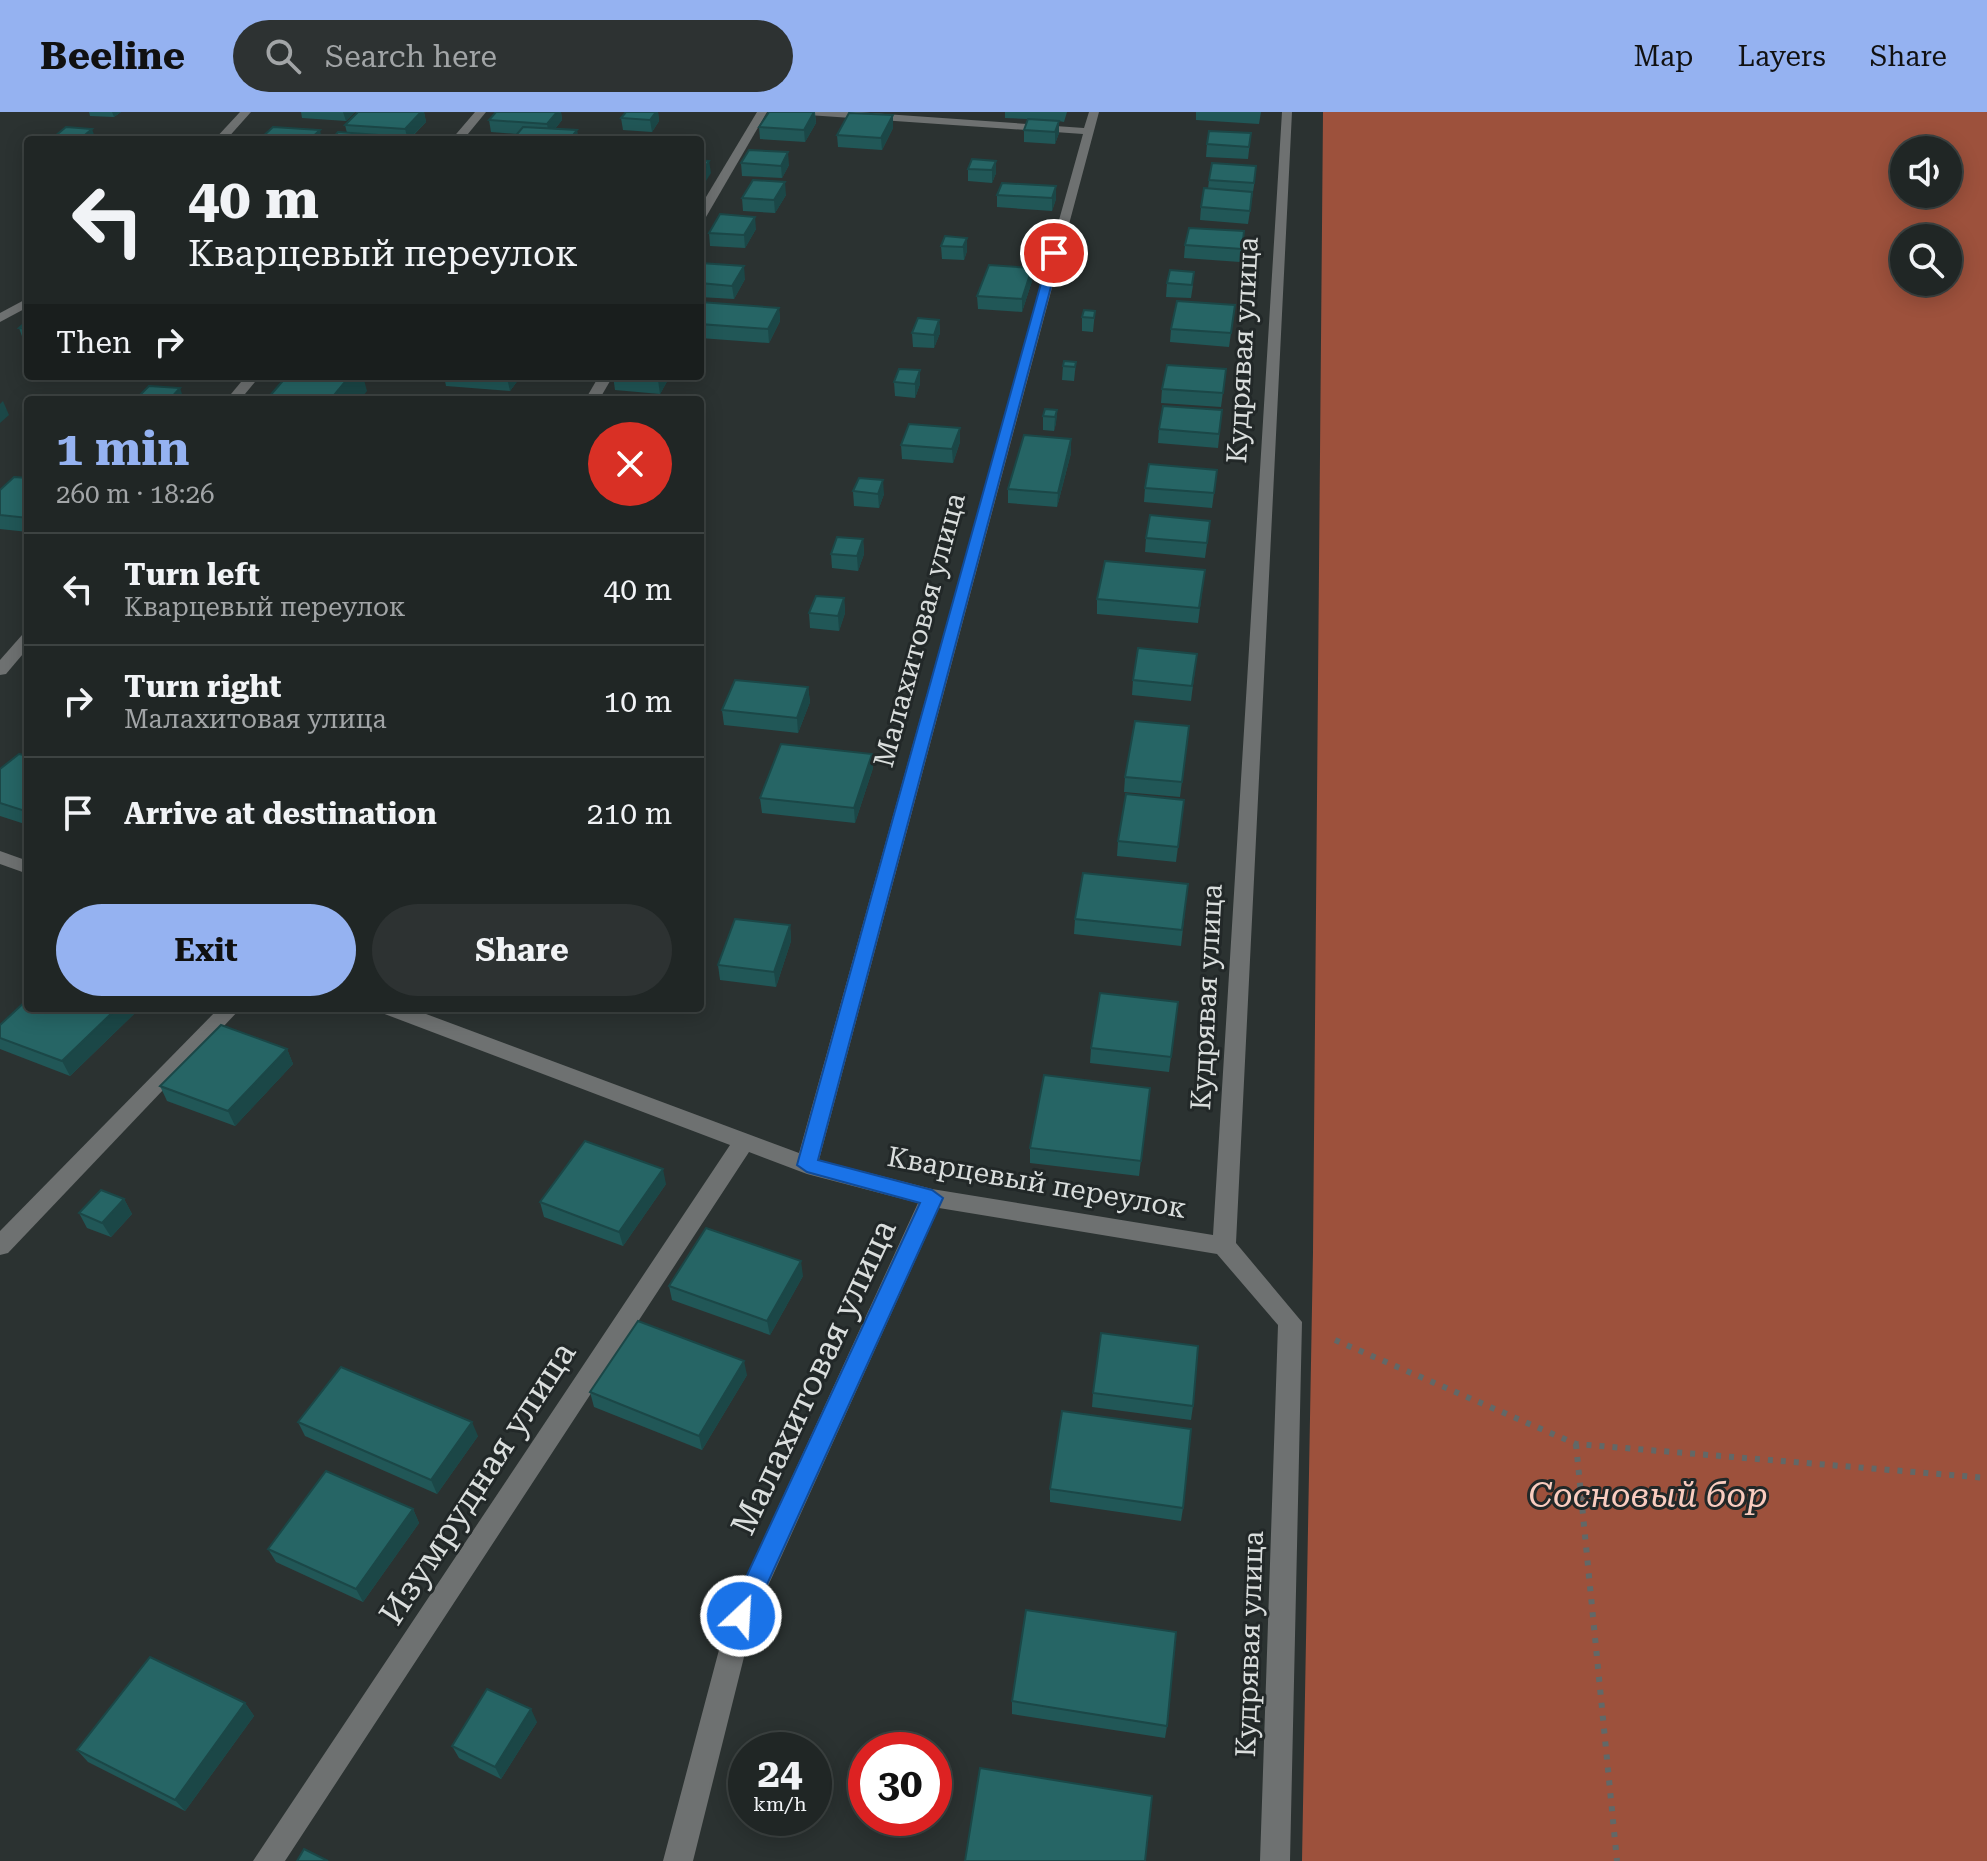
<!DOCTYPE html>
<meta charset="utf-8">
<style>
body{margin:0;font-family:"Roboto Serif",serif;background:#2d3232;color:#f1f3f6;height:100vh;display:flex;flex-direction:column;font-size:30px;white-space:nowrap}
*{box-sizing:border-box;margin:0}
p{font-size:26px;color:#a2a5a7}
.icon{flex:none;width:44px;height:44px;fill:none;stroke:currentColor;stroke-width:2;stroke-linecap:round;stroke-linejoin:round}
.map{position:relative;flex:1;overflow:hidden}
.drawer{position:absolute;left:24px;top:284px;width:680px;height:616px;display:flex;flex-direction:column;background:#202625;border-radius:8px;box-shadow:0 4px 20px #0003,0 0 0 2px #3d4342}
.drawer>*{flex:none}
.hud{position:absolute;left:24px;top:24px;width:680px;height:244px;border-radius:8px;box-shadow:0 4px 20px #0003,0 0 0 2px #3d4342;background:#202625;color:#f1f3f6;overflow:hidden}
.fabs{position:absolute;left:1890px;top:24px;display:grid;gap:16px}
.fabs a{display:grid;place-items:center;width:72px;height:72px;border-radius:50%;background:#202625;box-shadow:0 4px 20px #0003,0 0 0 2px #3d4342;font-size:40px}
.speed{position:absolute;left:728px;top:1620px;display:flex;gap:16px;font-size:40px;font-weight:700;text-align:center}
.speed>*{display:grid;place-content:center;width:104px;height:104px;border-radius:50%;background:#202625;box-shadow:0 4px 20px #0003,0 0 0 2px #3d4342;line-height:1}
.speed small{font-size:20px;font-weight:400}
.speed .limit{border:12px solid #d22;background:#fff;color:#111}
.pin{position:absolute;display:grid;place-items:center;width:68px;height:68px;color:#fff;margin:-34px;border:4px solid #fff;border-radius:50%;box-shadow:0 2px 8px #0007}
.me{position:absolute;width:88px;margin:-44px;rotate:25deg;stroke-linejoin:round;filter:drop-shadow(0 0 6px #0008)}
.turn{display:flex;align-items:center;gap:28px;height:168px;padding:0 32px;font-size:36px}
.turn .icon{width:104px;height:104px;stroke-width:2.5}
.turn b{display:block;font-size:56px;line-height:68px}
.then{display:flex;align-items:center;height:76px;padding:0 32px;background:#0003;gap:16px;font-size:30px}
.round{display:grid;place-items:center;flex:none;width:84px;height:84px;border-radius:42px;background:#2d3232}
.summary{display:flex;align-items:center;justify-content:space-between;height:136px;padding:0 32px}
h1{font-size:48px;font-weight:700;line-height:60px;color:#95b2f1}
.action{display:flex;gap:16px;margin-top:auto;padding:16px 32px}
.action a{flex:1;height:92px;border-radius:48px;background:#95b2f1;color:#111;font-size:32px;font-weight:700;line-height:92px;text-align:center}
.action a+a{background:#2d3232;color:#f1f3f6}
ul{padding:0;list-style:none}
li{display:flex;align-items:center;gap:24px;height:112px;padding:0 32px;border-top:2px solid #3d4342}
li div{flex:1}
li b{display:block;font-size:30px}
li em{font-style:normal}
header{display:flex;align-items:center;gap:48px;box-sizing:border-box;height:112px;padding:0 40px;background:#95b2f1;color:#111}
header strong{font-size:38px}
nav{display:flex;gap:44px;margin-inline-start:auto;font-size:28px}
.search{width:560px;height:72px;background:#2d3232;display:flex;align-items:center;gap:20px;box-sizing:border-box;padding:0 28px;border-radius:44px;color:#a2a5a7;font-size:30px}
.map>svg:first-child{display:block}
.forest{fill:#9d513c;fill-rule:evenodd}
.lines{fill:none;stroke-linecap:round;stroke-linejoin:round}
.path{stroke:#626867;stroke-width:6;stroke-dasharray:5 8;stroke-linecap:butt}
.minor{fill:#6e7171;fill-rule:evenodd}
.wall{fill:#215757}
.shaded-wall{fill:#1b4747}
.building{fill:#266565;stroke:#1b4747;stroke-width:2}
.route{fill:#1a73e8;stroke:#114b97;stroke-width:2}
.labels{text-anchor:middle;stroke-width:6;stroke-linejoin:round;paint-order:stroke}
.street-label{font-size:28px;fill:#dadedd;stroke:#222828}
.near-street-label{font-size:34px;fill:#dadedd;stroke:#222828}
.near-park-label{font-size:34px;font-style:italic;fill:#f9ccbf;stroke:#222828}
</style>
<header>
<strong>Beeline</strong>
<div class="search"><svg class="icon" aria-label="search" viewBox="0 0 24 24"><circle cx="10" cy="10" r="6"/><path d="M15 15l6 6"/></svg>Search here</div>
<nav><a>Map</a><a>Layers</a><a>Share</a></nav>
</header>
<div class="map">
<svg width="1987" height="1749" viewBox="0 0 1987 1749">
<rect width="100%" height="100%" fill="#2b3231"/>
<!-- forest -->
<path class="forest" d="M1323 0H1987V1749H1302L1313 1140ZM1904 38H1948V82H1904ZM1904 126H1948V170H1904Z"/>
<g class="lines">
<!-- path -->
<g class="path">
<polyline points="1335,1228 1576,1332 1987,1366"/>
<polyline points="1576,1332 1617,1749"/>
</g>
<!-- minor -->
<g class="minor">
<polygon points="240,0 251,0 226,28 214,28"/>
<polygon points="475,0 486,0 463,28 451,28"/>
<polygon points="757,0 767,0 706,105 700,109 700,95"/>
<polygon points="803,0 856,0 1084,16 1089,0 1099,0 819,1048 932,1077 1213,1123 1282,0 1292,0 1236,1131 1302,1210 1290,1749 1260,1749 1278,1213 1217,1142 939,1096 754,1505 693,1749 663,1749 728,1504 918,1091 807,1062 749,1040 285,1749 253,1749 730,1033 382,901 379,896 410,896 799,1041 1083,22 808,3"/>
<polygon points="28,186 28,195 0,210 0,201"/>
<polygon points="246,264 260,264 240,288 226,288"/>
<polygon points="599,264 613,264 599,288 585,288"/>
<polygon points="28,521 28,536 6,562 0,563 0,548 22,523"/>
<polygon points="0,739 28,749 28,762 0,752"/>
<polygon points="219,896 241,896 8,1141 0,1143 0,1119"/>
</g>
</g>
<!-- wall -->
<g class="wall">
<polygon points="89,0 121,0 114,5 90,4"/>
<polygon points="301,0 355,0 346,9 302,6"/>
<polygon points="358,0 424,0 426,10 409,28 381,27 347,21 345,13"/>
<polygon points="496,0 561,0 562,8 555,17 577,18 578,28 512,28 517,22 491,20 489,8"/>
<polygon points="626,0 658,0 659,9 652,20 623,18 621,6"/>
<polygon points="769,0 815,0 816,11 805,30 760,27 759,15"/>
<polygon points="1005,0 1067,0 1064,10 1059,9 1059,21 1055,32 1024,30 1024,18 1028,7 1005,6"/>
<polygon points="1196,0 1261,0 1259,12 1196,8"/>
<polygon points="893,16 882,38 838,35 837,23"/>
<polygon points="1251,21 1248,47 1206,45 1207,32"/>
<polygon points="54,25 96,28 55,28"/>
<polygon points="996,49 996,61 992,71 968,69 968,57"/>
<polygon points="741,51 789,53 782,66 742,64"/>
<polygon points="1255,67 1248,112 1200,108 1201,95 1208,77 1209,68"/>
<polygon points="1056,74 1056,87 1052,99 997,95 997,83"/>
<polygon points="786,83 775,101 743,99 742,86"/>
<polygon points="756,117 745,136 710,134 709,121"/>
<polygon points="1244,119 1240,150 1184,146 1185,133"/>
<polygon points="967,126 967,139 964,148 942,147 941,134"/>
<polygon points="700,151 745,167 734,187 700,185"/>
<polygon points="1032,156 1032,169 1022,200 978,197 977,184"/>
<polygon points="1167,171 1193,173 1191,186 1166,185"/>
<polygon points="700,190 779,196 780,209 769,231 700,226"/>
<polygon points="1095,199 1093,220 1082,219 1082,205"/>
<polygon points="1233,207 1229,235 1170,230 1171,217"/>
<polygon points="28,208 28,230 24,230 19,216"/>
<polygon points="939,208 940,221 934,236 913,235 912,221"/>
<polygon points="1076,250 1074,269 1062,268 1063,254"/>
<polygon points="1226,257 1221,295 1161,291 1162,277"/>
<polygon points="444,264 521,264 510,279 446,274"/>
<polygon points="613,264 670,264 660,282 615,278"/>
<polygon points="894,270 920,272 915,286 895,284"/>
<polygon points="1057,298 1056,311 1054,319 1043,318 1043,304"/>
<polygon points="1222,298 1218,336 1158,331 1159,317"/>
<polygon points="960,330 953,351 902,347 901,333"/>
<polygon points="1071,341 1057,395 1008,391 1008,377"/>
<polygon points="1217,358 1212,396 1144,390 1145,376"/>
<polygon points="28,366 28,420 0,417 0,378"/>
<polygon points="853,379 884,382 879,396 854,394"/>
<polygon points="1210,409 1205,446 1145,440 1146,426"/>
<polygon points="863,427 864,442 858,459 832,456 831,442"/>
<polygon points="1205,458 1198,511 1097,502 1097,487"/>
<polygon points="844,486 845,501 839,519 810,516 809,501"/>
<polygon points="1197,542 1191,589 1132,583 1133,568"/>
<polygon points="808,575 810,590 798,621 724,613 722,598"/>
<polygon points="1189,614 1180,685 1124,680 1125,665"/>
<polygon points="872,642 873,656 855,711 762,701 760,686"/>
<polygon points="28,644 28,713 0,704 0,657"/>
<polygon points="1184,688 1176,750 1117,744 1118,729"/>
<polygon points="1188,772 1181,834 1074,822 1075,807"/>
<polygon points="790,813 791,829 776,875 720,868 718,853"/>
<polygon points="1178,890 1169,960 1090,951 1091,936"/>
<polygon points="136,900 70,964 0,937 0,913"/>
<polygon points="287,937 293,952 235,1014 167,989 160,974"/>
<polygon points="1150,976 1139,1064 1030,1051 1030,1036"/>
<polygon points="666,1072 623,1134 544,1105 540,1090"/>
<polygon points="124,1087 132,1102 111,1125 87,1116 79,1101"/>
<polygon points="803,1164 770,1223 672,1188 669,1174"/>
<polygon points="747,1263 702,1338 594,1295 590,1280"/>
<polygon points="1093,1281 1193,1294 1191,1308 1092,1295"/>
<polygon points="298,1310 478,1324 437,1382 305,1324"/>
<polygon points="1050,1377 1183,1396 1181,1409 1050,1390"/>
<polygon points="413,1397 419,1411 363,1490 276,1450 268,1437"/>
<polygon points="1012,1589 1167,1614 1165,1626 1012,1602"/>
<polygon points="245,1591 254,1604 185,1699 88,1650 77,1638"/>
<polygon points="537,1610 501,1667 459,1646 452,1634"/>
</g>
<!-- shaded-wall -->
<g class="shaded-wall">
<polygon points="112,0 121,0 114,5"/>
<polygon points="343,0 355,0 346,9"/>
<polygon points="421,0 424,0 426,10 408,28 405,17"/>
<polygon points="557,0 561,0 562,8 549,24 547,12"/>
<polygon points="656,0 658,0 659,9 652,20 650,8"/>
<polygon points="814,0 816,11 805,30 804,18"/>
<polygon points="893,3 893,16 882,38 881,26"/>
<polygon points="1059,9 1059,21 1055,32 1055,20"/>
<polygon points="92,17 96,28 81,28 80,27"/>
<polygon points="320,18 322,28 309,28"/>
<polygon points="577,18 578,28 569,28"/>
<polygon points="788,40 789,53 782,66 781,54"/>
<polygon points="709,49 711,61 701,77 700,63"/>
<polygon points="996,49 996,61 992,71 992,58"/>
<polygon points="785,70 786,83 775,101 774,88"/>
<polygon points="1056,74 1056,87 1052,99 1052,86"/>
<polygon points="755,105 756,117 745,136 744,123"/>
<polygon points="967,126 967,139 964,148 963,135"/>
<polygon points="744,154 745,167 734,187 732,174"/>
<polygon points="1032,156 1032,169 1022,200 1022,187"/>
<polygon points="779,196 780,209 769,231 768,217"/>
<polygon points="939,208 940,221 934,236 934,223"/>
<polygon points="920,258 920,272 915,286 915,272"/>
<polygon points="350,264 363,264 367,279 360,288 330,288"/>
<polygon points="508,264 521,264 510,279 507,266"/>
<polygon points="660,264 670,264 660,282 658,268"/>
<polygon points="180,276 184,288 169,288"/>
<polygon points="3,289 9,303 0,311 0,292"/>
<polygon points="1057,298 1056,311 1054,319 1055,305"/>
<polygon points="960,316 960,330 953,351 952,337"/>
<polygon points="1071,327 1071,341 1057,395 1058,381"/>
<polygon points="883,368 884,382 879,396 878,382"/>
<polygon points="863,427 864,442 858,459 857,444"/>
<polygon points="844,486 845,501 839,519 838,504"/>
<polygon points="808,575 810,590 798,621 797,606"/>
<polygon points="872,642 873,656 855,711 854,696"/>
<polygon points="790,813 791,829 776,875 774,860"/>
<polygon points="117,896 134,896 136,900 70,964 62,949"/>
<polygon points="287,937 293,952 235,1014 228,999"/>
<polygon points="663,1057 666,1072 623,1134 619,1120"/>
<polygon points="124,1087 132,1102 111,1125 102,1111"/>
<polygon points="801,1149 803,1164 770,1223 767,1209"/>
<polygon points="744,1249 747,1263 702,1338 699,1324"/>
<polygon points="472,1310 478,1324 437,1382 431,1368"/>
<polygon points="413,1397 419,1411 363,1490 356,1477"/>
<polygon points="245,1591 254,1604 185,1699 175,1688"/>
<polygon points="531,1597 537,1610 501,1667 495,1655"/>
</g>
<!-- building -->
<g class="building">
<polygon points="358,0 421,0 405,17 345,13"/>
<polygon points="496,0 557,0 547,12 489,8"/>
<polygon points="626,0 656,0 650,8 621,6"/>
<polygon points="769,0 814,0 804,18 759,15"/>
<polygon points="849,1 893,3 881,26 837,23"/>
<polygon points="1028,7 1059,9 1055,20 1024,18"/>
<polygon points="66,15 92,17 80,27 54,25"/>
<polygon points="273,15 320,18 309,28 259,28"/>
<polygon points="523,15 577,18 569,28 512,28"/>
<polygon points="1209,19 1251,21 1249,35 1207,32"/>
<polygon points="338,20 380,23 376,28 331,28"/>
<polygon points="749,38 788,40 781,54 741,51"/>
<polygon points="972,47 996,49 992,58 968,57"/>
<polygon points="700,48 709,49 700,63"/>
<polygon points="1212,51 1256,54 1254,71 1209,68"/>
<polygon points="753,68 785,70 774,88 742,86"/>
<polygon points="1002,71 1056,74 1052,86 997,83"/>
<polygon points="1204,76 1252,80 1250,99 1201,95"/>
<polygon points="720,102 755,105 744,123 709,121"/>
<polygon points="1189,116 1244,119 1242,137 1185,133"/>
<polygon points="945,124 967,126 963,135 941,134"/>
<polygon points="700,151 744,154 732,174 700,171"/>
<polygon points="989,153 1032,156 1022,187 977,184"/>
<polygon points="1170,158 1194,160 1192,173 1167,171"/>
<polygon points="1177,189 1235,193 1231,221 1171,217"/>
<polygon points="700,190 779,196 768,217 700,212"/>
<polygon points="1084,198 1095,199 1094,206 1082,205"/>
<polygon points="918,206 939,208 934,223 912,221"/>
<polygon points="28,208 28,217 19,216"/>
<polygon points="1064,249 1076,250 1075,255 1063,254"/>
<polygon points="1167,253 1226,257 1223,281 1162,277"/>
<polygon points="899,257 920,258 915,272 894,270"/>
<polygon points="287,264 350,264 330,288 295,288 268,286"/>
<polygon points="613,264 660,264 658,268"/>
<polygon points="149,274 180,276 169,288 135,288"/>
<polygon points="1163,294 1222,298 1219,322 1159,317"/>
<polygon points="1045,297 1057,298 1055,305 1043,304"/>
<polygon points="909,312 960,316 952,337 901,333"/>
<polygon points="1024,323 1071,327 1058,381 1008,377"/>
<polygon points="1149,352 1217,358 1214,381 1145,376"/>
<polygon points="14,365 28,366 28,406 0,403 0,378"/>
<polygon points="859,366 883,368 878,382 853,379"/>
<polygon points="1150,403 1210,409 1207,431 1146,426"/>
<polygon points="837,425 863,427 857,444 831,442"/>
<polygon points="1105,449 1205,458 1199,496 1097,487"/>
<polygon points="816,484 844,486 838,504 809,501"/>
<polygon points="1138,536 1197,542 1192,574 1133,568"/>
<polygon points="735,568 808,575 797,606 722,598"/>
<polygon points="1135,609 1189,614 1182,670 1125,665"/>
<polygon points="781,632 872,642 854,696 760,686"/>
<polygon points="19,642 28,644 28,700 0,691 0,657"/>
<polygon points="1126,682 1184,688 1178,735 1118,729"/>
<polygon points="1083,761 1188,772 1182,818 1075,807"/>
<polygon points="735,807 790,813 774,860 718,853"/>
<polygon points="1100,881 1178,890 1171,945 1091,936"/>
<polygon points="28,887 28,896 117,896 62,949 0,926 0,913"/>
<polygon points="221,913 287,937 228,999 160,974"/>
<polygon points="1044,963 1150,976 1141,1049 1030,1036"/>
<polygon points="585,1029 663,1057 619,1120 540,1090"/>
<polygon points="101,1078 124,1087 102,1111 79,1101"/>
<polygon points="706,1116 801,1149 767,1209 669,1174"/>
<polygon points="638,1209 744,1249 699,1324 590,1280"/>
<polygon points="1101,1221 1198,1234 1193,1294 1093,1281"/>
<polygon points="341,1255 472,1310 431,1368 298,1310"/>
<polygon points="1062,1299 1191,1317 1183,1396 1050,1377"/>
<polygon points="326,1359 413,1397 356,1477 268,1437"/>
<polygon points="1026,1498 1176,1520 1167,1614 1012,1589"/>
<polygon points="150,1545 245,1591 175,1688 77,1638"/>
<polygon points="487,1577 531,1597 495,1655 452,1634"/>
<polygon points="980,1656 1152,1684 1145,1749 965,1749"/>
<polygon points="304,1737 328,1749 297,1749"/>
</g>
<!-- route -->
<polygon class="route" points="1050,139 1060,141 818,1048 932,1078 943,1086 749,1512 741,1515 732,1512 728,1504 920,1091 807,1060 797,1053"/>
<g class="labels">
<!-- street labels -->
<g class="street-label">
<text transform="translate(1242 238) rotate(-87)" y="10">Кудрявая улица</text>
<text transform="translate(919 518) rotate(-75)" y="10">Малахитовая улица</text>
<text transform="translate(1206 885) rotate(-87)" y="10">Кудрявая улица</text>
<text transform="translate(1037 1070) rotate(10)" y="10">Кварцевый переулок</text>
<text transform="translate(1249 1532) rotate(-88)" y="10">Кудрявая улица</text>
</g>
<!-- near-street labels -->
<g class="near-street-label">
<text transform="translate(813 1265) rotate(-65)" y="12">Малахитовая улица</text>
<text transform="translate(477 1371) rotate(-57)" y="12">Изумрудная улица</text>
</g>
<!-- near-park labels -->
<g class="near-park-label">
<text x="1648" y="1395">Сосновый бор</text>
</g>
</g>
</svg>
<div class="fabs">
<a><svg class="icon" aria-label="sound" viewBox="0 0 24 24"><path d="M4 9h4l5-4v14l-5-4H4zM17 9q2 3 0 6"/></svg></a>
<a><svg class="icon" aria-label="search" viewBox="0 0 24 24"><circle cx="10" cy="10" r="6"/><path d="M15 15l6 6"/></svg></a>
</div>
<div class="speed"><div>24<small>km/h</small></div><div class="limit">30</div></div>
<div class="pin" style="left:1054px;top:141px;background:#d93025"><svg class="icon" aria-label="arrive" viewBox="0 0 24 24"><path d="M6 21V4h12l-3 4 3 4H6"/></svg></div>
<svg class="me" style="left:741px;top:1504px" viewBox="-20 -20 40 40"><circle r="17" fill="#1a73e8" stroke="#fff" stroke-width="3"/><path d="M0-11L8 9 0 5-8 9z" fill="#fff"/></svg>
<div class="hud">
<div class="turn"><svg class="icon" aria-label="left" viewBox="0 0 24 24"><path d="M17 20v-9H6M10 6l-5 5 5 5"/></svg><div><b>40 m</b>Кварцевый переулок</div></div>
<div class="then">Then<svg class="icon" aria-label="right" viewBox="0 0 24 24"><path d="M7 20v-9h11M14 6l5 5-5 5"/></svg></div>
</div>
<section class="drawer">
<div class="summary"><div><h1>1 min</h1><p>260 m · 18:26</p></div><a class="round" style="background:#d93025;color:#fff"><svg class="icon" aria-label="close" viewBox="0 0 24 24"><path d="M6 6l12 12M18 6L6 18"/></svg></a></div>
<ul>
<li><svg class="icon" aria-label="left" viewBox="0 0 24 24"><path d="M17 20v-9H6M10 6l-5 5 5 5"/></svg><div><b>Turn left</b><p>Кварцевый переулок</p></div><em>40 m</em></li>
<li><svg class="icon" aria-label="right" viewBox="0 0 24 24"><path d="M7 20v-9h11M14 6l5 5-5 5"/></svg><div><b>Turn right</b><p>Малахитовая улица</p></div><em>10 m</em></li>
<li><svg class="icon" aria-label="arrive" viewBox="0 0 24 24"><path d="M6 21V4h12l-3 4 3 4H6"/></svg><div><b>Arrive at destination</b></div><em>210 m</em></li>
</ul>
<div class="action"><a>Exit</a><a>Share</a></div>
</section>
</div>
